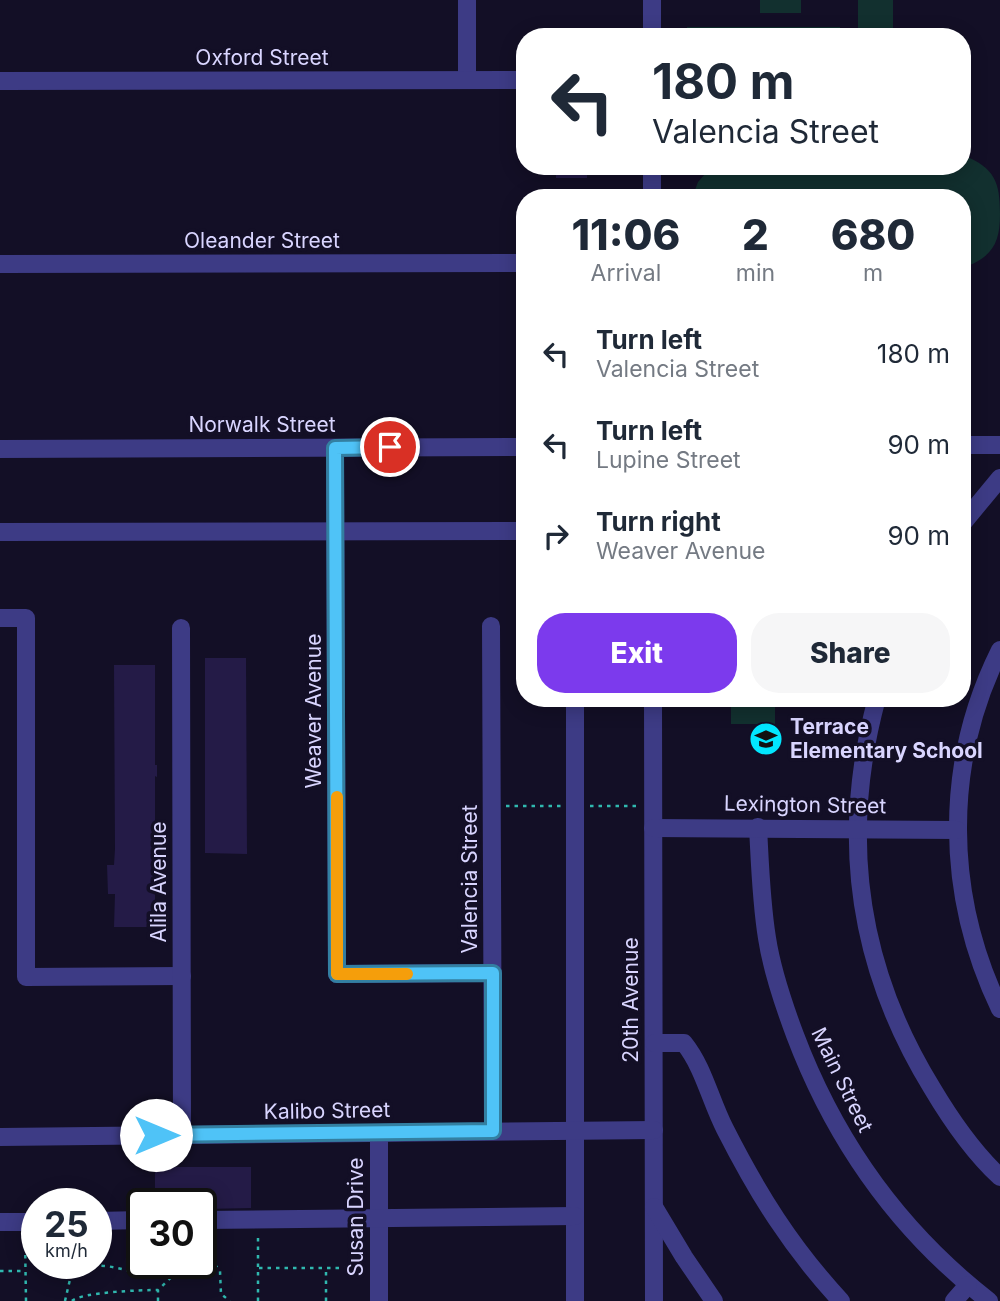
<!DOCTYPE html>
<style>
body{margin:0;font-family:Inter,sans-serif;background:#f6f6f7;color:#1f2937;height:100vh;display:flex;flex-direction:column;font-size:26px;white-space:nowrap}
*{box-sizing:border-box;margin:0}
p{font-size:23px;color:#747a83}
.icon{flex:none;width:38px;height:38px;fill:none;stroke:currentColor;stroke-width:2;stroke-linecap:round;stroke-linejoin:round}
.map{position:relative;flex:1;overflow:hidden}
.details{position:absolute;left:516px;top:189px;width:455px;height:518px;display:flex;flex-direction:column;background:#fff;border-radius:28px;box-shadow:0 4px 18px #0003}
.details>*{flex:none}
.hud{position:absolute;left:516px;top:28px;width:455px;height:147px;border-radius:28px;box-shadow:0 4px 18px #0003;background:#fff;color:#1f2937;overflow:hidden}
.speed{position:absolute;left:21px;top:1188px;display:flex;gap:14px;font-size:35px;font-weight:700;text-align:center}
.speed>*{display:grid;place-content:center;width:91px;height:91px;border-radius:50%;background:#fff;box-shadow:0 4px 18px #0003;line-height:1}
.speed small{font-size:18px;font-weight:400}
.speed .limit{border:4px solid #111;border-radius:10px;background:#fff;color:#111}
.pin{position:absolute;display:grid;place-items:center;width:60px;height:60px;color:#fff;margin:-30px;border:4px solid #fff;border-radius:50%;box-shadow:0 2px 7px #0007}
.me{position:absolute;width:77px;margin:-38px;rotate:90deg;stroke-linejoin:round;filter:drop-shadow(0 0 5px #0008)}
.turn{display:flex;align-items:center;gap:24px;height:147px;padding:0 21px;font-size:32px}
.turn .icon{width:91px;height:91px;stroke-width:2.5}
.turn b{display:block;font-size:49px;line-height:60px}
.eta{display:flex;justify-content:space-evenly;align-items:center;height:119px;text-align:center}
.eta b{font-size:42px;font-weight:800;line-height:49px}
.action{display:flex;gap:14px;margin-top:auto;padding:14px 21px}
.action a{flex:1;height:80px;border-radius:28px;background:#7c3aed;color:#fff;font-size:28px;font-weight:800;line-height:80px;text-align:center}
.action a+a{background:#f6f6f7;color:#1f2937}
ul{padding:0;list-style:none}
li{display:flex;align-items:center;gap:21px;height:91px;padding:0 21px}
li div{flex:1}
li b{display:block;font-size:26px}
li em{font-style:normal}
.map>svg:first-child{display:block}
.green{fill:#12302f}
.building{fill:#241b47}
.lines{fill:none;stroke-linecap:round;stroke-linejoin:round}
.path{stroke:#30b8af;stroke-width:2.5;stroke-dasharray:3.5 5;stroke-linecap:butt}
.minor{stroke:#3d3b85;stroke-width:18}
.route-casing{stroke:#337fa1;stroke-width:18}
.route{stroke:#4fc3f7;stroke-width:12}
.slow{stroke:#f59e0b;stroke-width:12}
.labels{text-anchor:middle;stroke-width:7;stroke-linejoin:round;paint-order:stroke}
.street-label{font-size:21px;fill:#d9d5ff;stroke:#130f26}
.poi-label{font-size:21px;font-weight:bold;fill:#d9d5ff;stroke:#130f26;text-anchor:start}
</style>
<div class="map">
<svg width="1000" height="1301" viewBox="0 0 1000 1301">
<rect width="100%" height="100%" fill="#130f26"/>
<!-- green -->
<g class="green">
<rect x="760" y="0" width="41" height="13"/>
<rect x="858" y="0" width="35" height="37"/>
<rect x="687" y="27" width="153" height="10"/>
<path d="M963 155C995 168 1000 182 1000 214 1000 244 992 257 963 268L962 198H692L698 182 712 166H962Z"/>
<rect x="731" y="698" width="44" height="26"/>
</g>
<!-- building -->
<g class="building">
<rect x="556" y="166" width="31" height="12"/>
<polygon points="205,658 246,658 247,854 205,853"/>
<polygon points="114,665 155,665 155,765 157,765 157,777 155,776 155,927 114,927 115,894 108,894 107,865 114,865 115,849"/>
<polygon points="155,1167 251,1167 251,1208 206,1209 206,1204 155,1204"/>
</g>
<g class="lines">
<!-- path -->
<g class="path">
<polyline points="506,806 562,806"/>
<polyline points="590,806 639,806"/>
<polyline points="25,1238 26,1301"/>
<polyline points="170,1264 170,1274"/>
<polyline points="259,1268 326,1268"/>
<polyline points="0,1271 25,1271"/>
<path d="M65 1301 71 1275C91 1256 123 1271 146 1274 155 1275 164 1274 173 1274"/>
<path d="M72 1301C81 1292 142 1290 157 1290"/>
<polyline points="158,1301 158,1290 182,1267 216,1266 220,1271 221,1294 230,1301"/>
<polyline points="258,1301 258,1234"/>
<polyline points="326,1301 326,1268 366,1268"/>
</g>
<!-- minor -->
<g class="minor">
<polyline points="467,0 467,80"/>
<polyline points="652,37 652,0"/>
<polyline points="0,81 525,80"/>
<polyline points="652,166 652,198"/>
<polyline points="0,264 525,263"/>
<polyline points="962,445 1000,445"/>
<polyline points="335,448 337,974 493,973"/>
<polyline points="0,449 525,447"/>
<polyline points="962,524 1000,478"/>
<polyline points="0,532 525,531"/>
<polyline points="0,618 26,618 26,977 182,976"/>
<polyline points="491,626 493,1131"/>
<polyline points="181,628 182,1135"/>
<path d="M1000 650C943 764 945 895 1000 1009"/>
<polyline points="575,698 575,1301"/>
<polyline points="653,698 654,1301"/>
<path d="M877 698C839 837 857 966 932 1088 951 1120 973 1152 1000 1177"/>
<path d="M758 827C760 864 761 901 767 938 772 971 783 1003 795 1035 835 1141 900 1232 989 1301"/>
<polyline points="653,828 957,830"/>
<path d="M654 1043H684C704 1068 710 1100 725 1129 758 1194 791 1247 841 1301"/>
<polyline points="379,1133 379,1301"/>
<polyline points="0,1137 654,1130"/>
<polyline points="654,1207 684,1257 714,1301"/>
<polyline points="201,1220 575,1216"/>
<polyline points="96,1221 142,1220"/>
<polyline points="0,1222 37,1222"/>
<polyline points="954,1301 968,1285"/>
</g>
</g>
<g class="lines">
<defs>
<polyline id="route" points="156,1135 493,1131 493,973 337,974 335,448 390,447"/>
</defs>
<!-- route casing -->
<use href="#route" class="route-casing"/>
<!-- route -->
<use href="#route" class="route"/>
<!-- slow -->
<polyline class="slow" points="337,797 337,974 407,974"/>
</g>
<!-- icons -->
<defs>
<symbol id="school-disc" viewBox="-11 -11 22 22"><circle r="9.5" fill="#02e6fe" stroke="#130f26"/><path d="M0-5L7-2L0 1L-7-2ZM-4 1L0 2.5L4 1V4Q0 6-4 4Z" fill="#111"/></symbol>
</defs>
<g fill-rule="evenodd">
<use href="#school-disc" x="747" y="720" width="38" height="38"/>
</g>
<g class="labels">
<!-- street labels -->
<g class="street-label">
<text x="262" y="65">Oxford Street</text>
<text x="262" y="248">Oleander Street</text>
<text x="262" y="432">Norwalk Street</text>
<text transform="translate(314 711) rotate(-90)" y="7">Weaver Avenue</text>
<text transform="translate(805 805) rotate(1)" y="7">Lexington Street</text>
<text transform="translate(470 879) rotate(-90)" y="7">Valencia Street</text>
<text transform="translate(159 882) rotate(-90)" y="7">Alila Avenue</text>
<text transform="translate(631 1000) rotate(-90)" y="7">20th Avenue</text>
<text transform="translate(842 1080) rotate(64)" y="7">Main Street</text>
<text transform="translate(327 1111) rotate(-1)" y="7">Kalibo Street</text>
<text transform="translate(356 1217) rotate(-90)" y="7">Susan Drive</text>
</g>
<!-- poi labels -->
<g class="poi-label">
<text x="790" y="734">Terrace<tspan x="790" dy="24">Elementary School</tspan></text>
</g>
</g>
</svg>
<div class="speed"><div>25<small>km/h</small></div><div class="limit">30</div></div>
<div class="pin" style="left:390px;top:447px;background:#d93025"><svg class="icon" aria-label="arrive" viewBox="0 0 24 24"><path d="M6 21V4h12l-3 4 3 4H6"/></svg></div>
<svg class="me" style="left:156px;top:1135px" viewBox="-20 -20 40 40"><circle r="19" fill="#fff"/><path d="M0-13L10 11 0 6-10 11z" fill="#4fc3f7"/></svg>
<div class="hud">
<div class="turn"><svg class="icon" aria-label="left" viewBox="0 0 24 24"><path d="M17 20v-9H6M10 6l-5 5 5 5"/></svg><div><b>180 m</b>Valencia Street</div></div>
</div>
<section class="details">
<div class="eta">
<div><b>11:06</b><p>Arrival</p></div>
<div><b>2</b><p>min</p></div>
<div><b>680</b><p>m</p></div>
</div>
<ul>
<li><svg class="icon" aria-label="left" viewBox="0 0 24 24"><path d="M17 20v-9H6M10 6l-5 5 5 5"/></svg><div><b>Turn left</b><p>Valencia Street</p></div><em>180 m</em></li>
<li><svg class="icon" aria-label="left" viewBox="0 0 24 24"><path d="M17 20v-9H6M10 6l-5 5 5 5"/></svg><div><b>Turn left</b><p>Lupine Street</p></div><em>90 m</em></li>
<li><svg class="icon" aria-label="right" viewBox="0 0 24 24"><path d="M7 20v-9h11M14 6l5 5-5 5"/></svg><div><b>Turn right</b><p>Weaver Avenue</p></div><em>90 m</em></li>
</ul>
<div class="action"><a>Exit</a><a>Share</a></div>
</section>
</div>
